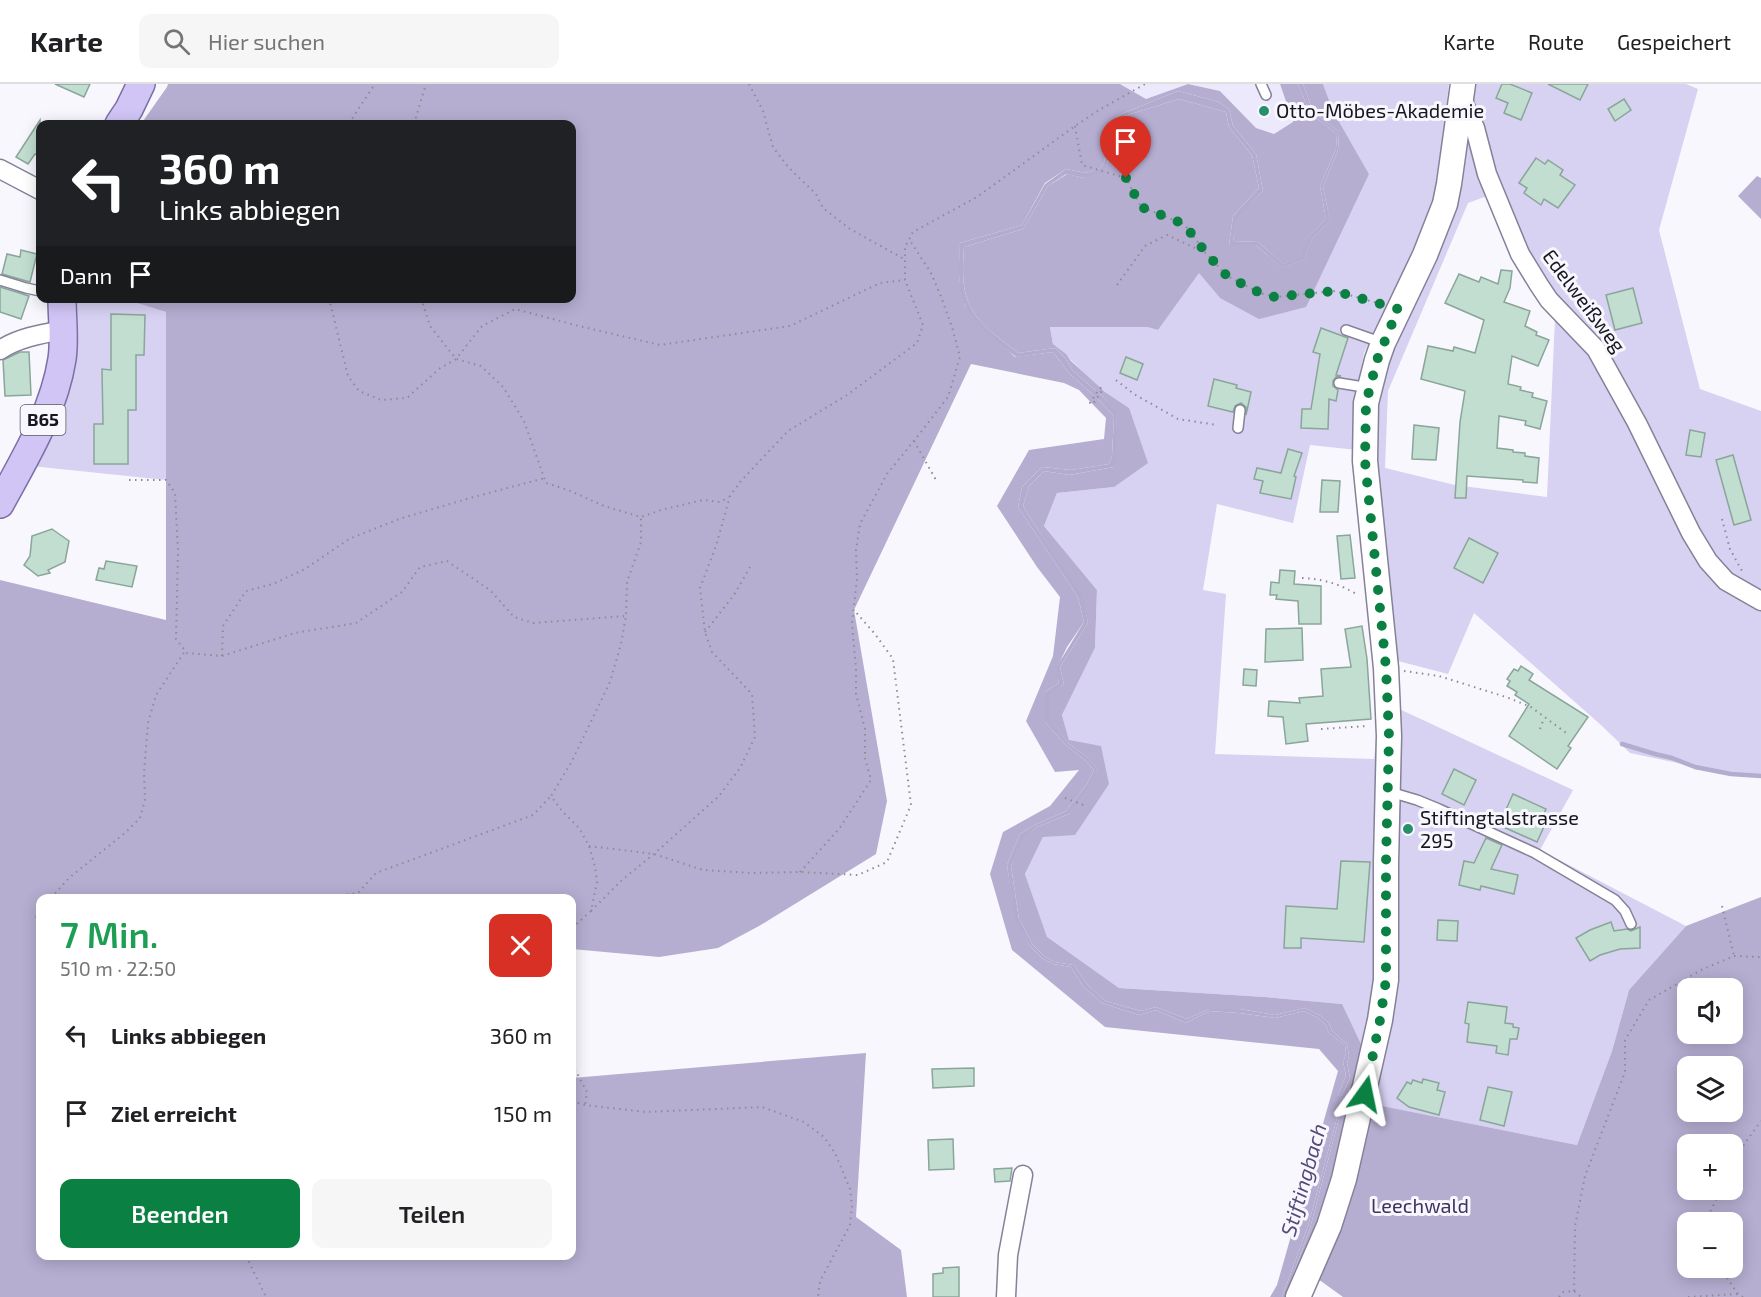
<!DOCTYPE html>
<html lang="de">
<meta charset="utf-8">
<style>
body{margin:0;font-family:"Exo 2",sans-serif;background:#f6f6f6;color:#202124;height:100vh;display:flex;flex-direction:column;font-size:22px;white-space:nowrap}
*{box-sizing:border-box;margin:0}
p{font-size:20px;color:#757577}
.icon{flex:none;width:33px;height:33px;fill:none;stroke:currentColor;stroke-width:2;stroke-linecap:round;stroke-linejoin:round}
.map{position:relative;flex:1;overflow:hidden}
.sheet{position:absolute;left:36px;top:810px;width:540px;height:366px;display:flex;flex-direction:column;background:#fff;border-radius:12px;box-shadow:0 3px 15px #0003}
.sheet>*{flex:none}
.guide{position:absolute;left:36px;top:36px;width:540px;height:183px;border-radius:12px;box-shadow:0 3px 15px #0003;background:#202124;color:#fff;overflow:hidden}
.fabs{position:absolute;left:1677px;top:894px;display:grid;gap:12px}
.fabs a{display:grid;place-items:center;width:66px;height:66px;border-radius:12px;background:#fff;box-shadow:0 3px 15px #0003;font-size:30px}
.pin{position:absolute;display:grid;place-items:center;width:51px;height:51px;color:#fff;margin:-62px -26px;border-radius:50% 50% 50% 0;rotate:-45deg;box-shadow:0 0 6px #0007}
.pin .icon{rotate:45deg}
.me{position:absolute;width:66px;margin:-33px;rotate:12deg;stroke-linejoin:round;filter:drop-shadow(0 0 4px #0008)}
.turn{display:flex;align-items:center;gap:21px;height:126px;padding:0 24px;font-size:27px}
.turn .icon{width:78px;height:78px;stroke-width:2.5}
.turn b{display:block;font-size:42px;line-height:51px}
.then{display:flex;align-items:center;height:57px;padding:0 24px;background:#0003;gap:12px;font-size:22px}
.round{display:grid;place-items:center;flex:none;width:63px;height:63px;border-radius:12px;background:#f6f6f6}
.head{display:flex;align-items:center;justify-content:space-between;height:102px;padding:0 24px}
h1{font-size:36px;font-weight:600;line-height:45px;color:#1e9e55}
.button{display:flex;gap:12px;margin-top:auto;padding:12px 24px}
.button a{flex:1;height:69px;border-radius:12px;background:#0b8043;color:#fff;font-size:24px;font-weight:600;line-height:69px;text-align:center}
.button a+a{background:#f6f6f6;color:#202124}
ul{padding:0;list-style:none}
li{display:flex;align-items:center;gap:18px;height:78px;padding:0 24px}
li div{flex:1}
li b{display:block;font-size:22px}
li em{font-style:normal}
header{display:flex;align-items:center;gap:36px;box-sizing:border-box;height:84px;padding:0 30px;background:#fff;border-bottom:2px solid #e0e0e0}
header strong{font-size:28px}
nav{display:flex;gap:33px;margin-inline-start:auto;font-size:21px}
.search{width:420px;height:54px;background:#f6f6f6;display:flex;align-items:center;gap:15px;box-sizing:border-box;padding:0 21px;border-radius:12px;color:#757577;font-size:22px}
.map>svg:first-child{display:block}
.built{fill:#ede9fd}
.green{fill:#d7d1f2;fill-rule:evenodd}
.forest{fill:#b6aed1;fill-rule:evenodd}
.water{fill:#b3accf}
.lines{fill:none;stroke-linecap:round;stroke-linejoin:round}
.stream{stroke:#b3accf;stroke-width:4.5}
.building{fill:#c2ded1;stroke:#8aa599;stroke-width:1.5}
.lane-casing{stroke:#868198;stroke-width:12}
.street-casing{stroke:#868198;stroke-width:21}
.secondary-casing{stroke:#868198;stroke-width:27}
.primary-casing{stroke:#7c6fa6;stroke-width:30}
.path{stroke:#8d8c93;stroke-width:2;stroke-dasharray:1.5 4.5;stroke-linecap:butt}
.lane{stroke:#fff;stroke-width:9}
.street{stroke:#fff;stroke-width:18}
.secondary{stroke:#fff;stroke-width:24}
.primary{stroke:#d1c5f6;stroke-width:27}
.route{stroke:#0b8043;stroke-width:10;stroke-dasharray:0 18}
.poi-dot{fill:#288f6c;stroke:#f8f7fd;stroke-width:2}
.labels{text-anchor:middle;stroke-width:6;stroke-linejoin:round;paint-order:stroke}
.shield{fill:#f8f7fd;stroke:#5a5a61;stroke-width:1.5}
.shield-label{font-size:18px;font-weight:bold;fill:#17161e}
.poi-label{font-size:20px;fill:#17161e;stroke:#f8f7fd;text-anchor:start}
.street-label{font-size:20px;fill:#17161e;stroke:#f8f7fd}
.park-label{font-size:20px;fill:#3e3160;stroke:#f8f7fd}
.water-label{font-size:21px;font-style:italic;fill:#564a7b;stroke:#f8f7fd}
</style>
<header>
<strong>Karte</strong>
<div class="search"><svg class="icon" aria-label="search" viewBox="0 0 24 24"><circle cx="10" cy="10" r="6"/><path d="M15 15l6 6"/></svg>Hier suchen</div>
<nav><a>Karte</a><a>Route</a><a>Gespeichert</a></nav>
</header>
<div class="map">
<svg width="1761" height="1213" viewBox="0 0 1761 1213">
<rect width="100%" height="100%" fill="#f8f7fd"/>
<!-- built -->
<polygon class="built" points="1120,0 1280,0 1293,39 1274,50 1256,44 1220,7 1188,0 1146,15"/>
<!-- green -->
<g class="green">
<path d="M1323 0H1449L1436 108 1417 160 1364 269 1355 322 1357 366 1310 361 1293 439 1217 420 1203 506 1226 510 1215 670 1374 675 1380 616 1573 706 1540 766 1686 842 1629 906 1612 967 1577 1061 1356 1017 1342 920 1265 913 1119 904 1047 854 1025 790 1043 753 1109 700 1069 656 1062 631 1095 564 1097 506 1044 442 1057 409 1114 403 1129 324C1121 319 1113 314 1105 308 1086 294 1072 274 1053 260L1050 242 1147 243 1158 246 1199 188 1220 214 1369 90 1333 27Z"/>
<path d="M1463 0H1686L1698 5 1659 146 1700 305 1761 327V692L1730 690 1630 669 1601 641 1474 529 1448 590 1375 571 1366 319 1425 171ZM1487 112 1521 185 1555 235 1547 413 1455 401 1385 384 1388 307 1468 119Z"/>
<polygon points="76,215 124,215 166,228 166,396 31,382 73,281"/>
</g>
<!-- forest -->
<g class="forest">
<polygon points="168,0 1120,0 1146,15 1188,0 1220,7 1256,44 1274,50 1293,38 1280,0 1298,0 1310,29 1337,50 1336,65 1320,102 1326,135 1310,151 1302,173 1283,180 1258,158 1233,157 1236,134 1263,107 1256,70 1233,42 1229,25 1219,18 1178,7 1119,31 1110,41 1104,79 1100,84 1086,89 1066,85 1045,99 1022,141 960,159 959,194 965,222 1015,273 1053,268 1070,290 1099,316 1114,332 1112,372 1109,380 1071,386 1042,383 1022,403 1018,423 1078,513 1084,538 1067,563 1057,584 1059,599 1045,608 1045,638 1067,662 1085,676 1094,686 1087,700 1066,727 1035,741 1020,750 1007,781 1016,836 1031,863 1042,874 1053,880 1071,883 1083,902 1102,919 1139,931 1156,926 1186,939 1209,927 1239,929 1275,934 1304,927 1318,934 1325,940 1329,949 1345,961 1346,970 1343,978 1346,991 1338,1012 1338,1030 1308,1142 1282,1213 1270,1213 1277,1201 1338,987 1319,965 1105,943 1012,866 990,790 1003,748 1050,722 1079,686 1055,688 1026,637 1053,572 1060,513 1037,483 997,422 1029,366 1104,355 1106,334 1079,306 1064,299 971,280 854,526 887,717 876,770 759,842 718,864 659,873 572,865 572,814 40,814 40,1172 572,1172 572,994 866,969 856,1133 901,1166 907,1213 0,1213 0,496 166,536 166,228 124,215 572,214 572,40 141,40 167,3"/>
<path d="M1303 0H1323L1333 27 1369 90 1306 223 1259 235 1220 214 1199 189 1158 246 1147 243H1050L1053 260 1066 270 1071 277 1105 308 1129 324 1148 379 1114 403 1057 409 1044 442 1097 506 1095 564 1062 631 1069 656 1101 662 1109 700 1075 751 1043 753 1025 790 1047 853 1119 904 1265 913 1342 920 1367 973 1357 1017 1577 1061 1612 967 1629 906 1686 842 1761 813V1213H1343L1318 1195 1290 1213H1285L1310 1144 1340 1031 1341 1012 1350 994 1347 979 1349 972 1347 960 1332 947 1329 939 1321 932 1305 924 1275 931 1240 925H1209L1187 935 1156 923 1141 927 1105 917 1087 900 1074 881 1054 878 1044 872 1033 861 1019 835 1011 782 1023 753 1037 743 1069 730 1097 685 1087 673 1069 660 1048 637 1049 609 1064 601 1060 583 1088 539 1082 512 1032 437 1023 422 1029 402 1044 387 1069 391 1114 383 1117 329 1102 312 1073 287 1065 274 1055 264 1018 269C1001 255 977 240 969 219 961 201 963 181 964 163L1023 145 1048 102 1067 90 1084 94 1107 80 1113 42 1121 33 1179 15 1226 28 1229 43 1252 71 1259 104 1233 132 1229 161H1256L1282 184 1304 175 1312 155 1330 137 1323 103 1338 66 1339 48 1313 28ZM1688 904H1732V950H1688ZM1688 982H1732V1028H1688ZM1688 1060H1732V1106H1688ZM1688 1138H1732V1184H1688Z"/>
<polygon points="1757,92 1761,94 1761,135 1738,112"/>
</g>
<!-- water -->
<path class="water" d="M1298 0H1303L1313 28 1339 48 1338 66 1323 103 1330 137 1312 155 1304 175 1282 184 1256 161H1229L1233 132 1259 104 1252 71 1229 43 1226 28 1179 15 1121 33 1113 42 1107 80 1100 88 1084 94 1066 90 1048 102 1023 145 964 163C963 181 961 202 969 219 977 240 1001 255 1018 269L1055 264 1065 274 1073 287 1102 312 1117 328 1116 374 1114 383 1069 391 1044 387 1029 402 1023 422 1032 437 1083 512 1088 539 1060 583 1064 601 1049 610V637L1069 660 1087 673 1097 685 1089 702 1069 730 1037 743 1024 753 1011 782 1019 835 1033 861 1044 872 1054 878 1074 881 1087 900 1105 917 1141 927 1156 923 1187 935 1209 925H1240L1275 931 1305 924 1321 932 1329 939 1332 947 1347 960 1349 972 1347 979 1350 994 1341 1012 1340 1031 1310 1144 1285 1213H1282L1308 1142 1338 1030V1012L1346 991 1343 978 1346 970 1345 961 1329 949 1325 940 1318 934 1304 927 1275 934 1239 929 1209 927 1186 939 1156 926 1139 931 1102 919 1083 902 1071 883 1053 880 1042 874 1031 863 1015 836 1007 781 1020 750 1035 741 1066 727 1087 700 1094 686 1085 676 1067 662 1045 638V608L1059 599 1056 584 1084 538 1078 513 1018 423 1022 403 1042 383 1071 386 1109 380 1112 372 1114 332 1099 316 1070 290 1053 268 1016 273C1002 261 970 236 964 219 957 200 959 179 960 159L1022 141 1045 100 1066 85 1086 89 1100 84 1104 79 1110 41 1119 31 1178 7 1219 18 1229 25 1233 42 1256 70 1263 107 1237 134 1233 157 1258 158 1283 180 1301 173 1310 151 1326 135 1320 102 1336 65 1337 50 1310 29Z"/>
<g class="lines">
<!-- stream -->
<polyline class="stream" points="1622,660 1655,670 1672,674 1695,683 1731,690 1761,692"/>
</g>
<!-- building -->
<g class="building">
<polygon points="55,0 90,0 84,13"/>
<polygon points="1502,0 1510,0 1532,9 1521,36 1504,29 1508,19 1496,14"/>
<polygon points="1548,0 1588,0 1580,16"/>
<polygon points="1624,15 1631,26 1615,37 1608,25"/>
<polygon points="40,36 40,73 35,70 28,80 16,73"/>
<polygon points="1536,74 1545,80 1548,76 1563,86 1560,91 1575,101 1558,124 1544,115 1541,121 1524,109 1527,104 1519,99"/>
<polygon points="21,166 37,170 30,198 2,190 7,170 20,173"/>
<polygon points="1501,186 1512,187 1510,204 1504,218 1530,227 1525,242 1537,248 1536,251 1549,256 1538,282 1512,272 1508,300 1521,303 1520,306 1533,309 1532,313 1547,317 1540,345 1525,341 1526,337 1499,332 1497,364 1513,366 1513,368 1525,369 1525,372 1539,374 1537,399 1523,398 1523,396 1467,392 1466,414 1455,414 1460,338 1465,307 1421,295 1428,262 1453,267 1454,263 1475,269 1484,236 1445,219 1459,190 1479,198 1481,193 1498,200"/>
<polygon points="0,203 29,212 21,235 0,228"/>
<polygon points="1633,204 1642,239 1615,246 1606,211"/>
<polygon points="111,230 145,231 144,271 136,271 136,326 128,326 128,380 94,380 94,340 103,340 102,285 111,286"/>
<polygon points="1321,244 1348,254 1336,291 1341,292 1336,293 1333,297 1333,302 1338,306 1336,317 1329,315 1328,345 1301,344 1302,325 1311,325 1320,270 1313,268"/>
<polygon points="20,268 29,268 31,311 5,312 3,276"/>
<polygon points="1126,273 1143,280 1137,296 1120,289"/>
<polygon points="1214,295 1237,301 1236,304 1251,308 1246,331 1246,323 1241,319 1235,322 1233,328 1208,322"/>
<polygon points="1414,341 1439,344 1436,376 1412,375"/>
<polygon points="1690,346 1705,349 1701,373 1686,371"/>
<polygon points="1288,365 1302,369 1294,392 1296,393 1291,415 1260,409 1263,397 1254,395 1257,384 1281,389"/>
<polygon points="1733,371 1751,436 1734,441 1716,376"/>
<polygon points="1322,396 1340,397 1338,428 1320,428"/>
<polygon points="52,445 69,457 65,478 48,486 50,489 38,492 24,481 30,472 32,452"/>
<polygon points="1350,451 1355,494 1341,495 1337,452"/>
<polygon points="1469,454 1498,469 1483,499 1454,484"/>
<polygon points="106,477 137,482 132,503 96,496 99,484 104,485"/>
<polygon points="1280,486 1295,487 1294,500 1321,502 1321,540 1299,540 1298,517 1276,515 1277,511 1270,511 1271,498 1279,499"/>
<polygon points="1362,542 1367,575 1371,635 1306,640 1308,657 1286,660 1283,633 1268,632 1269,617 1300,619 1299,614 1323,612 1321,585 1351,583 1345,545"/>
<polygon points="1302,544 1303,576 1265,578 1266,545"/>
<polygon points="1521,582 1533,590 1529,596 1588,633 1568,662 1571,664 1557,685 1509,652 1529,620 1515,611 1517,608 1507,602 1510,597 1507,595 1514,585 1518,587"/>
<polygon points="1244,585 1257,586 1256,602 1243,601"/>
<polygon points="1454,685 1476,696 1464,721 1442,710"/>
<polygon points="1513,710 1546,725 1542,734 1547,736 1537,758 1499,741"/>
<polygon points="1486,754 1502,761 1491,785 1518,791 1514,810 1481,802 1480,806 1459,801 1464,777 1474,779"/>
<polygon points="1341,777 1370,778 1364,858 1301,854 1301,864 1284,864 1286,822 1337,825"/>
<polygon points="1438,836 1458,837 1457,857 1437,856"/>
<polygon points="1611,838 1614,847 1627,845 1631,847 1640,843 1640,864 1620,865 1600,871 1590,877 1576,854 1590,846"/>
<polygon points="1468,918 1507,923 1505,939 1513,940 1513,943 1519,944 1517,955 1510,955 1508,971 1496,969 1497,962 1467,958 1469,940 1465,939"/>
<polygon points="974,984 974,1002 933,1004 932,985"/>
<polygon points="1423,995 1439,999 1437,1006 1445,1008 1439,1031 1409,1023 1397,1014 1407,998 1411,1000 1413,996 1422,999"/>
<polygon points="1488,1003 1512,1008 1504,1042 1480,1036"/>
<polygon points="953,1055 954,1085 929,1086 928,1056"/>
<polygon points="1012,1084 1010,1097 995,1098 994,1085"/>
<polygon points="959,1183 959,1213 933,1213 933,1190 943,1189 943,1184"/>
</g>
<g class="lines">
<defs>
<g id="lane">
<polyline points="1261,0 1266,11"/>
<polyline points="0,196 26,204 40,207"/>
<polyline points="1346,246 1383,259"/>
<polyline points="1339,299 1370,304"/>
<polyline points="1238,344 1240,326"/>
<polyline points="1390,708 1417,716 1439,725 1535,769 1615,816 1625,827 1631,840"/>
</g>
<g id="street">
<polyline points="1461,13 1475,44 1487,90 1520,170 1539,201 1549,216 1596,265 1637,339 1691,449 1708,477 1726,497 1761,517"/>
<polyline points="0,85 40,106"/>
<path d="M0 266C18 254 41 250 63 246"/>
<polyline points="1006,1213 1008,1171 1023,1091"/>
</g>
<polyline id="secondary" points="1298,1213 1329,1142 1344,1095 1380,936 1386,896 1386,778 1389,652 1386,584 1365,377 1366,319 1377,276 1383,259 1425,171 1445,120 1449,100 1463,0"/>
<g id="primary">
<polyline points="119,40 129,25 141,0"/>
<path d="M0 420C25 374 54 327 62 275 65 256 62 234 62 214"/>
</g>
</defs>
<!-- lane casing -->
<use href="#lane" class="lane-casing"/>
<!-- street casing -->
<use href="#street" class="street-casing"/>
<!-- secondary casing -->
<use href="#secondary" class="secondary-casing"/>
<!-- primary casing -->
<use href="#primary" class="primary-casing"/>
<!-- path -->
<g class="path">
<polyline points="749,0 763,27 773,63 789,84 816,110 823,124 850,145 904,175"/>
<polyline points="350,40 353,33 375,0"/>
<polyline points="414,40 426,0"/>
<polyline points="1075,42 1082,81 1126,94 1141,123 1184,140 1204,166"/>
<polyline points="1117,201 1145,162 1167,151 1206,169 1227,192 1260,209 1275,213 1335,207 1381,220"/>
<polyline points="329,214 348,292 359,307 381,316 407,314 439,285 456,275 482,242 515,225 579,242 660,261 790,242 880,199 905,196"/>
<polyline points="421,214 430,242 456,275 481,282 503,303 524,337 546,399 568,406 604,422 641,433 661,426 703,416 720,418 729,413"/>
<polyline points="1116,296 1134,310 1178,335 1217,341"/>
<polygon points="1100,304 1103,305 1093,320 1090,319"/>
<polyline points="914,357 936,396"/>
<polyline points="129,396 166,396 175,409 178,467 176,555 187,569 222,572 295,549 356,539 402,508 420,483 447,477 490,506 514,533 533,539 626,532"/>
<polyline points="1722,435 1730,465 1742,487"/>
<path d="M1302 494C1323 495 1340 500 1358 511"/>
<polyline points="705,548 734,511 750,483"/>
<polyline points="222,572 223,542 246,507 273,500 305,485 349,455 399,435 470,414 545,394"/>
<polyline points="1404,587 1439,592 1506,613 1531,623 1569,651"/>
<polyline points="1321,645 1368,642"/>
<polyline points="1540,645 1544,634"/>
<polyline points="1065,714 1086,722"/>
<polyline points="589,762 654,770 703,786 752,789 800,788 858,791 887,778 911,721 893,575 875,550 854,526"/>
<polyline points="800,788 839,745 871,696 865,674 865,645 856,610 856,585 852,540 857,495 856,466 860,440 887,390 921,348 948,313 960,273 952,243 940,210 931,189 909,155"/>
<polyline points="51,814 69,794 126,748 140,734 145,716 144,688 148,639 156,611 185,567"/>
<polyline points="162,814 166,811 184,814"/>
<polyline points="317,814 358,809 376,789 533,731 551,712"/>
<polyline points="1722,822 1734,872"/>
<polyline points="40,827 36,833 40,842"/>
<polyline points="591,827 622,796 654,770 719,712 740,684 755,653 752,610 712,568 705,548 700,504 716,462 730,412 740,398 788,347 847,311 917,259 923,241 905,196 905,163 913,148 977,113 1075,42 1099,26 1145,0"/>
<polyline points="572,844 591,827 597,798 595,783 589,762 579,744 562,727 551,712 572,677 610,598 621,560 626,532 627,498 641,458 641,433"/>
<polyline points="572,980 587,1008 585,1021"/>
<polyline points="572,1017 585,1021 646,1028 762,1023 804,1038 824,1053 835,1069 850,1105 852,1122 850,1141 820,1197 818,1213"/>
<polyline points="1732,1083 1745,1059 1761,1037"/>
<polyline points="1705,1138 1721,1106"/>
<polyline points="246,1172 266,1213"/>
<polyline points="1720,1184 1738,1210 1743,1213"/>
<polyline points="1574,1207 1575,1142 1585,1092 1625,988 1625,956 1649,916 1701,886 1734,872 1761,873"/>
<polyline points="1559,1213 1563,1208 1574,1207 1581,1213"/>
<polyline points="1688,1213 1738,1210"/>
</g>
<!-- lane -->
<use href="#lane" class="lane"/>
<!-- street -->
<use href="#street" class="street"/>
<!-- secondary -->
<use href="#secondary" class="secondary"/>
<!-- primary -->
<use href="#primary" class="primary"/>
</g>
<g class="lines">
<!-- route -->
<polyline class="route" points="1126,94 1141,123 1184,140 1206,169 1227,192 1260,209 1275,213 1335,207 1398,225 1377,276 1366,319 1365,377 1386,584 1389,652 1386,778 1386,896 1380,936 1365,1010"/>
</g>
<!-- markers -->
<g class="poi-dot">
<circle cx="1264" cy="27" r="6"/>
<circle cx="1408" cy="745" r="6"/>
</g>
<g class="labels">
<!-- shield labels -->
<rect class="shield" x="20.5" y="321" width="45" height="30" rx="4.5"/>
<g class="shield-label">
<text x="43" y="342">B65</text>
</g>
<!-- poi labels -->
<g class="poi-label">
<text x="1276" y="34">Otto-Möbes-Akademie</text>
<text x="1420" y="741">Stiftingtalstrasse<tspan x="1420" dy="23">295</tspan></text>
</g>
<!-- street labels -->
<g class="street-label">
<text transform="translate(1584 217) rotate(53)" y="7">Edelweißweg</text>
</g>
<!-- park labels -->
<g class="park-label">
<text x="1420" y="1129">Leechwald</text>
</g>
<!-- water labels -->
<g class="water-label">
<text transform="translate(1304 1096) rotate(-74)" y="7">Stiftingbach</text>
</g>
</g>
</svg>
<div class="fabs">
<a><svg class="icon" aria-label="sound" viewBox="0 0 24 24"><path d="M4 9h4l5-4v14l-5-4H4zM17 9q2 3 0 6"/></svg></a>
<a><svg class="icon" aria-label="layers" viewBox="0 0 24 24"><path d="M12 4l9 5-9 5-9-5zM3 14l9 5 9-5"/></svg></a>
<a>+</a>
<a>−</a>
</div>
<div class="pin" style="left:1126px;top:94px;background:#d93025"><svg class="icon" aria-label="arrive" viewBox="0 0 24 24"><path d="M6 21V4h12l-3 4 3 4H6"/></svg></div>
<svg class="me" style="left:1365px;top:1010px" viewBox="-20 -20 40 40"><path d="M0-17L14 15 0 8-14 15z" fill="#0b8043" stroke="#fff" stroke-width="4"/></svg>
<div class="guide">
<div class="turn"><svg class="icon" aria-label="left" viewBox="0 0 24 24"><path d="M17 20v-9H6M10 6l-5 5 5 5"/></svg><div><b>360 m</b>Links abbiegen</div></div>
<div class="then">Dann<svg class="icon" aria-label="arrive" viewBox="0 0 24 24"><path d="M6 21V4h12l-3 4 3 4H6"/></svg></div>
</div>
<section class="sheet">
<div class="head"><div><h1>7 Min.</h1><p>510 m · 22:50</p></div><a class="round" style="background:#d93025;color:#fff"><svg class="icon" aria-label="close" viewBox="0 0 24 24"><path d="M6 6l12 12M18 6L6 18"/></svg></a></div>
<ul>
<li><svg class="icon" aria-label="left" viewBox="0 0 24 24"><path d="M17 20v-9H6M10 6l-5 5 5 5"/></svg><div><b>Links abbiegen</b></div><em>360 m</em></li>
<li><svg class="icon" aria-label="arrive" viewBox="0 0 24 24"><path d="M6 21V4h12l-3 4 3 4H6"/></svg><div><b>Ziel erreicht</b></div><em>150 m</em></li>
</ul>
<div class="button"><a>Beenden</a><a>Teilen</a></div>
</section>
</div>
